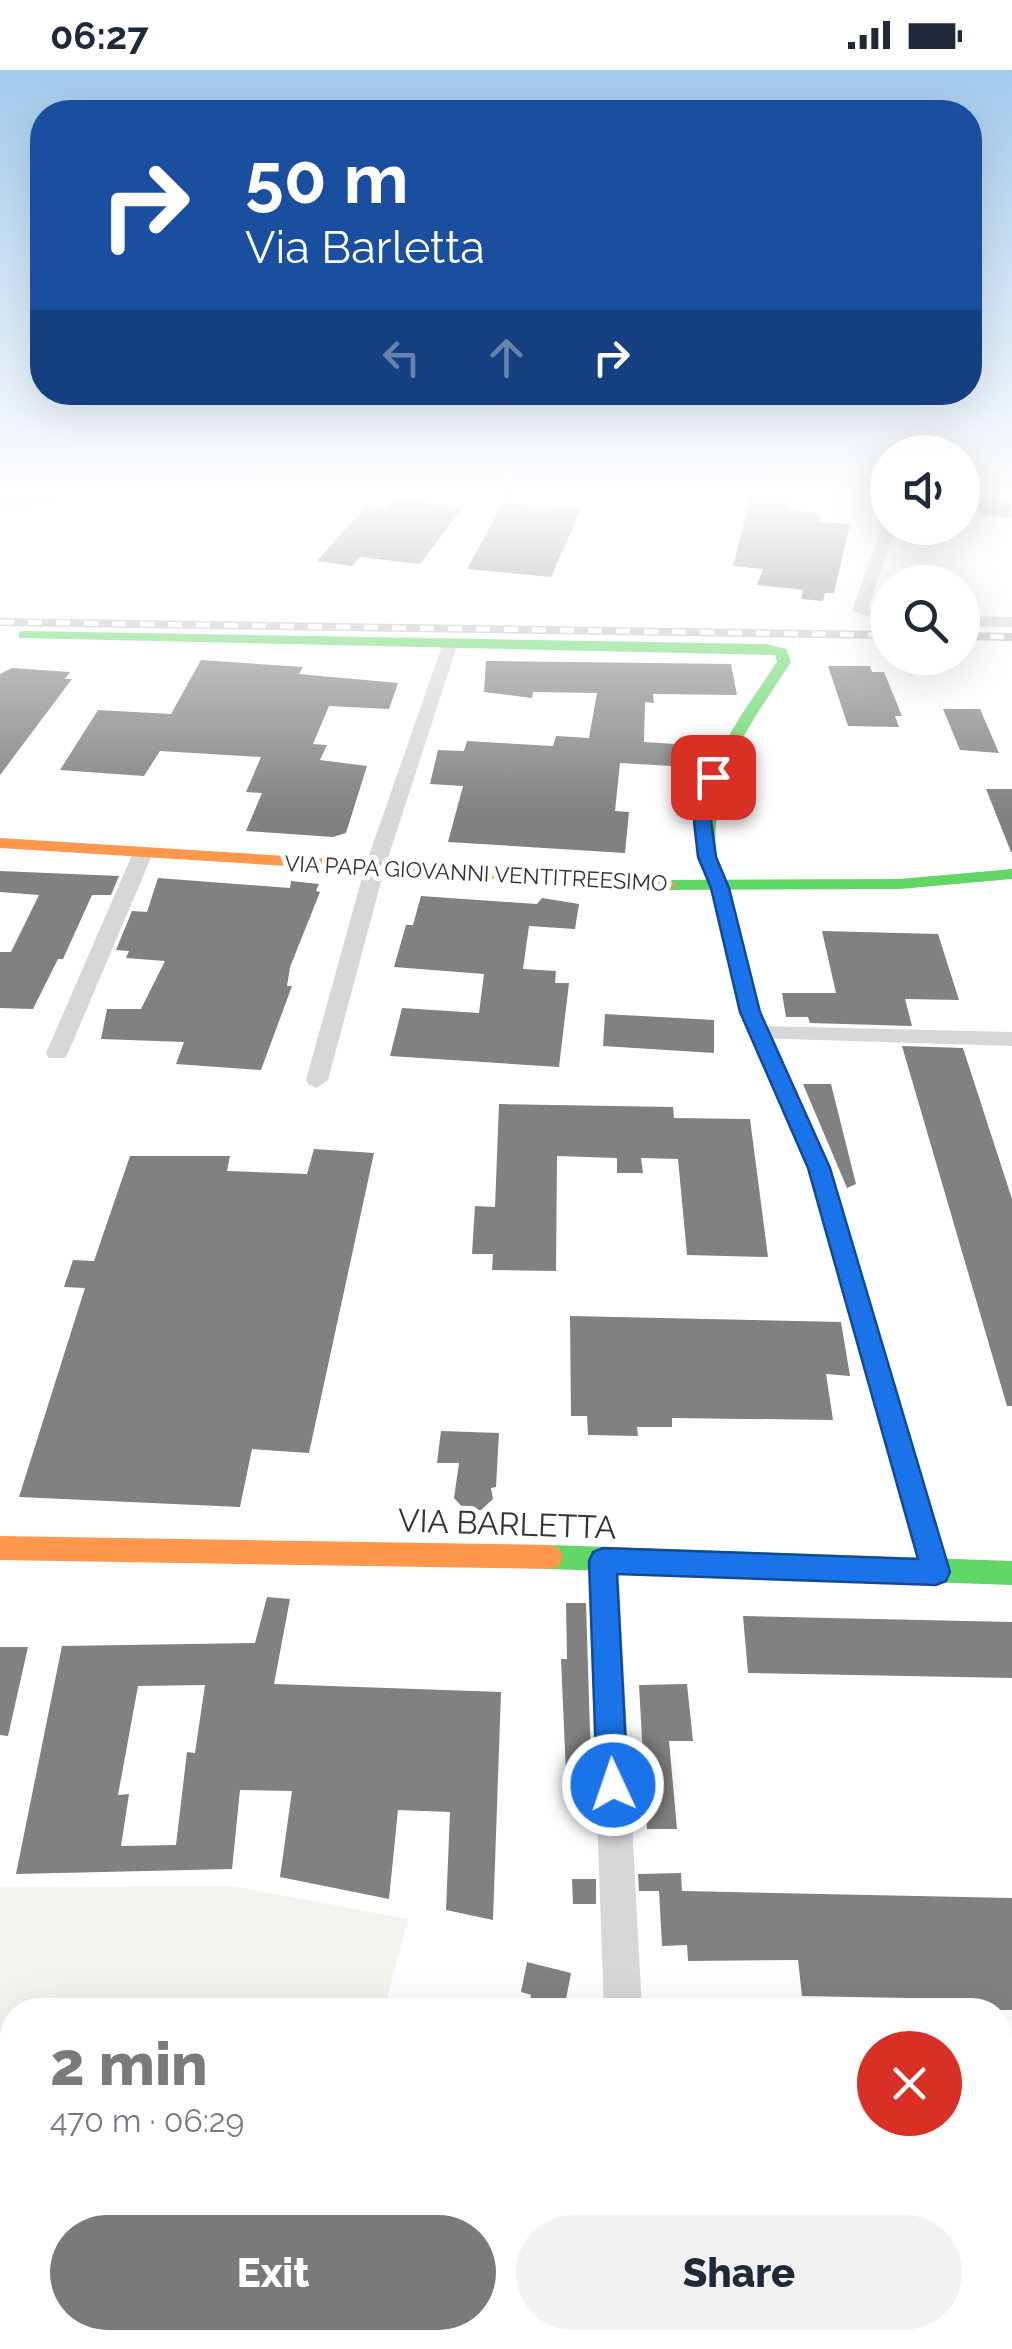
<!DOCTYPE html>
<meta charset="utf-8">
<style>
body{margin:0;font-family:Raleway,sans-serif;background:#f2f2f3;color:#1f2937;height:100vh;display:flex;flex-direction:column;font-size:38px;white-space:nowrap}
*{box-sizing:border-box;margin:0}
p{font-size:32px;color:#747a83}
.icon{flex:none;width:55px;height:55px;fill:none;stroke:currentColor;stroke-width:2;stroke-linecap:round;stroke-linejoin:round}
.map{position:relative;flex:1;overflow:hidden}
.panel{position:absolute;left:0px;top:1928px;width:1012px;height:352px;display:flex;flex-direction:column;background:#fff;border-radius:40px 40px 0 0;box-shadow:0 10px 40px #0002}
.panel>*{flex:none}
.banner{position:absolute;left:30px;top:30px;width:952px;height:305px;border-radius:40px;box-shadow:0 10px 40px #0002;background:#1a4fa0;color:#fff;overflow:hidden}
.buttons{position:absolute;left:870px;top:365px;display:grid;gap:20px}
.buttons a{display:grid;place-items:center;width:110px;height:110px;border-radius:50%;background:#fff;box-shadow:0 10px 40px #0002;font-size:50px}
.pin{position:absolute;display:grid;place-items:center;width:85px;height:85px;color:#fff;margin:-42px;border-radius:20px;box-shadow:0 5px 15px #0006}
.me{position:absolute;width:110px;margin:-55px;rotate:357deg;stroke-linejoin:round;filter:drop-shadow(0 0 8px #0008)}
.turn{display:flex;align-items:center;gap:35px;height:210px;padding:0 50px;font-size:45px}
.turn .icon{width:130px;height:130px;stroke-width:2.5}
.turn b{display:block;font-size:70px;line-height:85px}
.lanes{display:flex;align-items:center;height:95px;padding:0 50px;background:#0003;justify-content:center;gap:50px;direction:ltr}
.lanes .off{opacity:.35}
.round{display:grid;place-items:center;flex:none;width:105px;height:105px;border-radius:52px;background:#f2f2f3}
.overview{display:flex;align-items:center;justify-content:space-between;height:170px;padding:0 50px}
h1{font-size:60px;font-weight:800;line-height:75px;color:#7a7a7a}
.button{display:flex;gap:20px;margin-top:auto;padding:20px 50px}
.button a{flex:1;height:115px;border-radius:60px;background:#7a7a7a;color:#fff;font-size:40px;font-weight:800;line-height:115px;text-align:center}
.button a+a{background:#f2f2f3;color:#1f2937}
.status{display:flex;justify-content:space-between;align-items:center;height:70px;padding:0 50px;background:#fff;direction:ltr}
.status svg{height:28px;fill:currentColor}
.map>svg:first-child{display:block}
.green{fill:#f1f5ed}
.building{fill:#818181;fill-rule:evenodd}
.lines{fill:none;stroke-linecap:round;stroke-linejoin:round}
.street{fill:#d7d7d7;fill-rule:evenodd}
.fast{fill:#63d668;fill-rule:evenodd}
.slow{fill:#ff974d;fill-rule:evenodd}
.rail-casing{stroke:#bebebe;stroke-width:8}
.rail{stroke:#fff;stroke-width:5;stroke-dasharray:14;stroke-linecap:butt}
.route{fill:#1a73e8;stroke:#114b97;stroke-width:2.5}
.labels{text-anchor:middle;stroke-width:10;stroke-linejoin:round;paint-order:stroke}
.far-street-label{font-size:22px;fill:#333;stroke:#fff}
.near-street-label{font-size:32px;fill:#333;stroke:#fff}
</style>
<div class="status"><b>06:27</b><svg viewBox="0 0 49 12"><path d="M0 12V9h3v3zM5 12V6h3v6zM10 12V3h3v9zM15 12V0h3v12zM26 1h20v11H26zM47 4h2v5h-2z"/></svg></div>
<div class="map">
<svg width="1012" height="2279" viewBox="0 0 1012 2279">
<rect width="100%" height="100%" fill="#fff"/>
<!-- green -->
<polygon class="green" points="232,1816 408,1849 384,1940 12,1940 12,2268 1000,2268 1000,2100 1012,2102 1012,2279 0,2279 0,1817"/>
<!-- building -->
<g class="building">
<polygon points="751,426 792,426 789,440 821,443 819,452 850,454 834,523 825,523 823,531 801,529 803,520 757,515 763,499 733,496"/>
<polygon points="974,426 1008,426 1012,447 981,446"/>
<polygon points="395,430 463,437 420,494 360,487 352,496 317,491 366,436 387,439"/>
<polygon points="503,433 581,439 551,507 467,499"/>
<polygon points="201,590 303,597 299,604 398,613 389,639 329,636 313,674 327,675 320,690 367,696 346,763 333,767 246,761 262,723 246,722 261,687 160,681 144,706 60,700 98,640 171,644"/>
<polygon points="486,591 731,594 737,625 653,624 654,633 645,632 644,672 691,675 689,697 620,693 615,741 629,742 625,783 448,772 463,716 430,714 438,680 464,681 467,671 553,676 556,666 589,668 597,623 533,622 532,628 484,622"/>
<polygon points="828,596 870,596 872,602 884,602 902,646 895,646 899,657 848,656"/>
<polygon points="12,598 70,602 65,609 72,609 0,705 0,604"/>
<polygon points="943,639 980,639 999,683 960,680"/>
<polygon points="986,719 1012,719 1012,782 1011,782"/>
<polygon points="0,801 119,806 111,825 92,825 63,889 58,889 33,939 0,938 0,882 11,882 39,825 0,822"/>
<polygon points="158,808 290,818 291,811 319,814 316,821 320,822 290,897 287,916 292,916 261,1000 176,994 184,972 101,969 107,939 141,939 165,891 126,888 129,881 116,880 132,841 147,842"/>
<polygon points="421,826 537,834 542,828 579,834 575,859 529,856 523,899 556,901 555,913 569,913 559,997 390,986 402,938 479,943 484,904 394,897 406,855 413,855"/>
<polygon points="822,861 938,864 959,930 905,929 912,956 810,953 808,947 786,947 782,923 836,923"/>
<polygon points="605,944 714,950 714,983 603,976"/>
<polygon points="902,976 963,978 1012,1129 1012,1336 1007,1336"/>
<polygon points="803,1014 831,1014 856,1114 847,1118"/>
<polygon points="499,1034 673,1037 674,1048 750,1049 768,1187 687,1185 678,1089 641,1088 643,1103 617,1103 617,1088 557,1086 556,1201 492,1200 493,1184 472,1184 475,1136 495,1137"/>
<polygon points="314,1079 374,1083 309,1383 252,1379 240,1437 19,1427 85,1218 64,1217 73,1190 94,1191 130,1086 230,1086 227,1101 307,1104"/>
<polygon points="570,1246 841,1252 850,1306 826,1304 833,1350 672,1348 672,1357 637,1357 638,1366 588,1365 587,1346 571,1346"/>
<polygon points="441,1361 499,1363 496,1417 491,1418 493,1429 481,1440 465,1440 454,1428 459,1393 437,1393"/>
<path d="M267 1527 290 1529 274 1614 501 1622 493 1850 446 1840 450 1742 398 1740 389 1829 280 1807 292 1721 240 1720 232 1799 16 1804 62 1576 255 1573ZM205 1615 195 1683 187 1682 176 1775 121 1776 129 1724 118 1725 138 1616Z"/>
<polygon points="566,1533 586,1533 592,1726 567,1726 561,1589 567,1589"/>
<polygon points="743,1546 1012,1552 1012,1608 748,1603"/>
<polygon points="0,1577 28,1577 8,1666 0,1665"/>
<polygon points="687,1614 693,1671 669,1671 677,1759 647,1759 639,1615"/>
<polygon points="681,1803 682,1821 1012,1828 1012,1940 964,1940 962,1929 802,1926 798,1890 688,1891 687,1875 662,1876 659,1821 639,1821 638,1804"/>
<polygon points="572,1809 596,1809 596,1834 573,1834"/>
<polygon points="527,1892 571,1903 564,1940 528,1940 531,1925 521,1922"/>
</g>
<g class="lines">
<!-- street -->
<g class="street">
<polygon points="44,426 90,426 0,439 0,431"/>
<polygon points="888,454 895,458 868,539 888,545 888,554 852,541 881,458"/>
<polygon points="962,546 1012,547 1012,557 962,556"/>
<polygon points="444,570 458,573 385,797 328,1010 317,1018 309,1015 306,1010 365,797"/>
<polygon points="143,777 153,783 68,983 65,988 49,988 46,983 133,783"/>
<polygon points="759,956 1012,962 1012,976 751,968 748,963"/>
<polygon points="603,1477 614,1481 618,1491 642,1940 604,1940 588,1491 592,1481"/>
</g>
<!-- fast -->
<g class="fast">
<path d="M24 561 766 574 786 579 791 592C749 657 707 708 717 790L708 795 699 790C691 708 734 657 777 592L775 585 19 568V562Z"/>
<polygon points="1012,799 1012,809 900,819 668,820 659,815 668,810 900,809"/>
<polygon points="549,1475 1012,1491 1012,1515 549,1499 539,1496 535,1487 539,1478"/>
</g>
<!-- slow -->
<g class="slow">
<polygon points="0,768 668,810 677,815 668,820 0,778"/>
<polygon points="708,785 717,790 729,818 760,942 830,1098 950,1502 946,1511 936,1514 926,1511 922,1502 808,1098 740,942 711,818 699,790"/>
<polygon points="0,1466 549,1475 559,1478 563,1487 559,1496 549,1499 0,1490"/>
</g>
<defs>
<g id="rail">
<polyline points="0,552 888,565"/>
<polyline points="962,566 1012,567"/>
</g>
</defs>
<!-- rail casing -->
<use href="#rail" class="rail-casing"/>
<!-- rail -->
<use href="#rail" class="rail"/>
</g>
<!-- sky -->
<linearGradient id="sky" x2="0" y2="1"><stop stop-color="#a3caec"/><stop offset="0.57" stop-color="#fff"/><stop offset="1" stop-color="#fff" stop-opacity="0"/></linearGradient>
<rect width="1012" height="745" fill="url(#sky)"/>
<!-- route -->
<polygon class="route" points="707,703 721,707 711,751 716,787 729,818 760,942 830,1098 950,1502 946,1511 936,1515 617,1504 628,1715 624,1726 613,1731 602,1726 597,1715 589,1491 593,1482 603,1478 918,1489 808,1098 740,942 711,818 698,787 694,751"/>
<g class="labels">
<!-- far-street labels -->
<g class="far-street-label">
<text transform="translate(476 803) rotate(3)" y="8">VIA PAPA GIOVANNI VENTITREESIMO</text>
</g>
<!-- near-street labels -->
<g class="near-street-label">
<text transform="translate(507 1454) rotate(2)" y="11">VIA BARLETTA</text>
</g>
</g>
</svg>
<div class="buttons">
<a><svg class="icon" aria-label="sound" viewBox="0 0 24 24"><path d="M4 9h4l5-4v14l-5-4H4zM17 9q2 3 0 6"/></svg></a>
<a><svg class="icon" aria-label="search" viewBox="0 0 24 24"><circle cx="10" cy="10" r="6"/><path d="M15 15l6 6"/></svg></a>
</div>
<div class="pin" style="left:713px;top:707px;background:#d93025"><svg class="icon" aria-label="arrive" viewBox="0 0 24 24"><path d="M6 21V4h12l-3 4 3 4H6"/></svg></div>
<svg class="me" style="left:613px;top:1715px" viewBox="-20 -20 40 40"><circle r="17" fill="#1a73e8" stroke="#fff" stroke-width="3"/><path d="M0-11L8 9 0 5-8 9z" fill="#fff"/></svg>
<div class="banner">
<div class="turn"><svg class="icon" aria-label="right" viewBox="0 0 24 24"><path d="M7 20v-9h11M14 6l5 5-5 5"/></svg><div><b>50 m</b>Via Barletta</div></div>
<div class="lanes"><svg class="icon off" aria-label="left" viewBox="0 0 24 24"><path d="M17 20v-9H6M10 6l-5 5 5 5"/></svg><svg class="icon off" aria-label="ahead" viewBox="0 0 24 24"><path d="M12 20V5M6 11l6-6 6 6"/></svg><svg class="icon" aria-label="right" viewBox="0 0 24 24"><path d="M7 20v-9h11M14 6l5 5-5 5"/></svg></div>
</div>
<section class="panel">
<div class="overview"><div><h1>2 min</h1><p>470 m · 06:29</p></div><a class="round" style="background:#d93025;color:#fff"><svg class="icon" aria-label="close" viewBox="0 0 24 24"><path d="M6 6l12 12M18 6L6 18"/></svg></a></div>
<div class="button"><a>Exit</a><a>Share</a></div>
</section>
</div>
